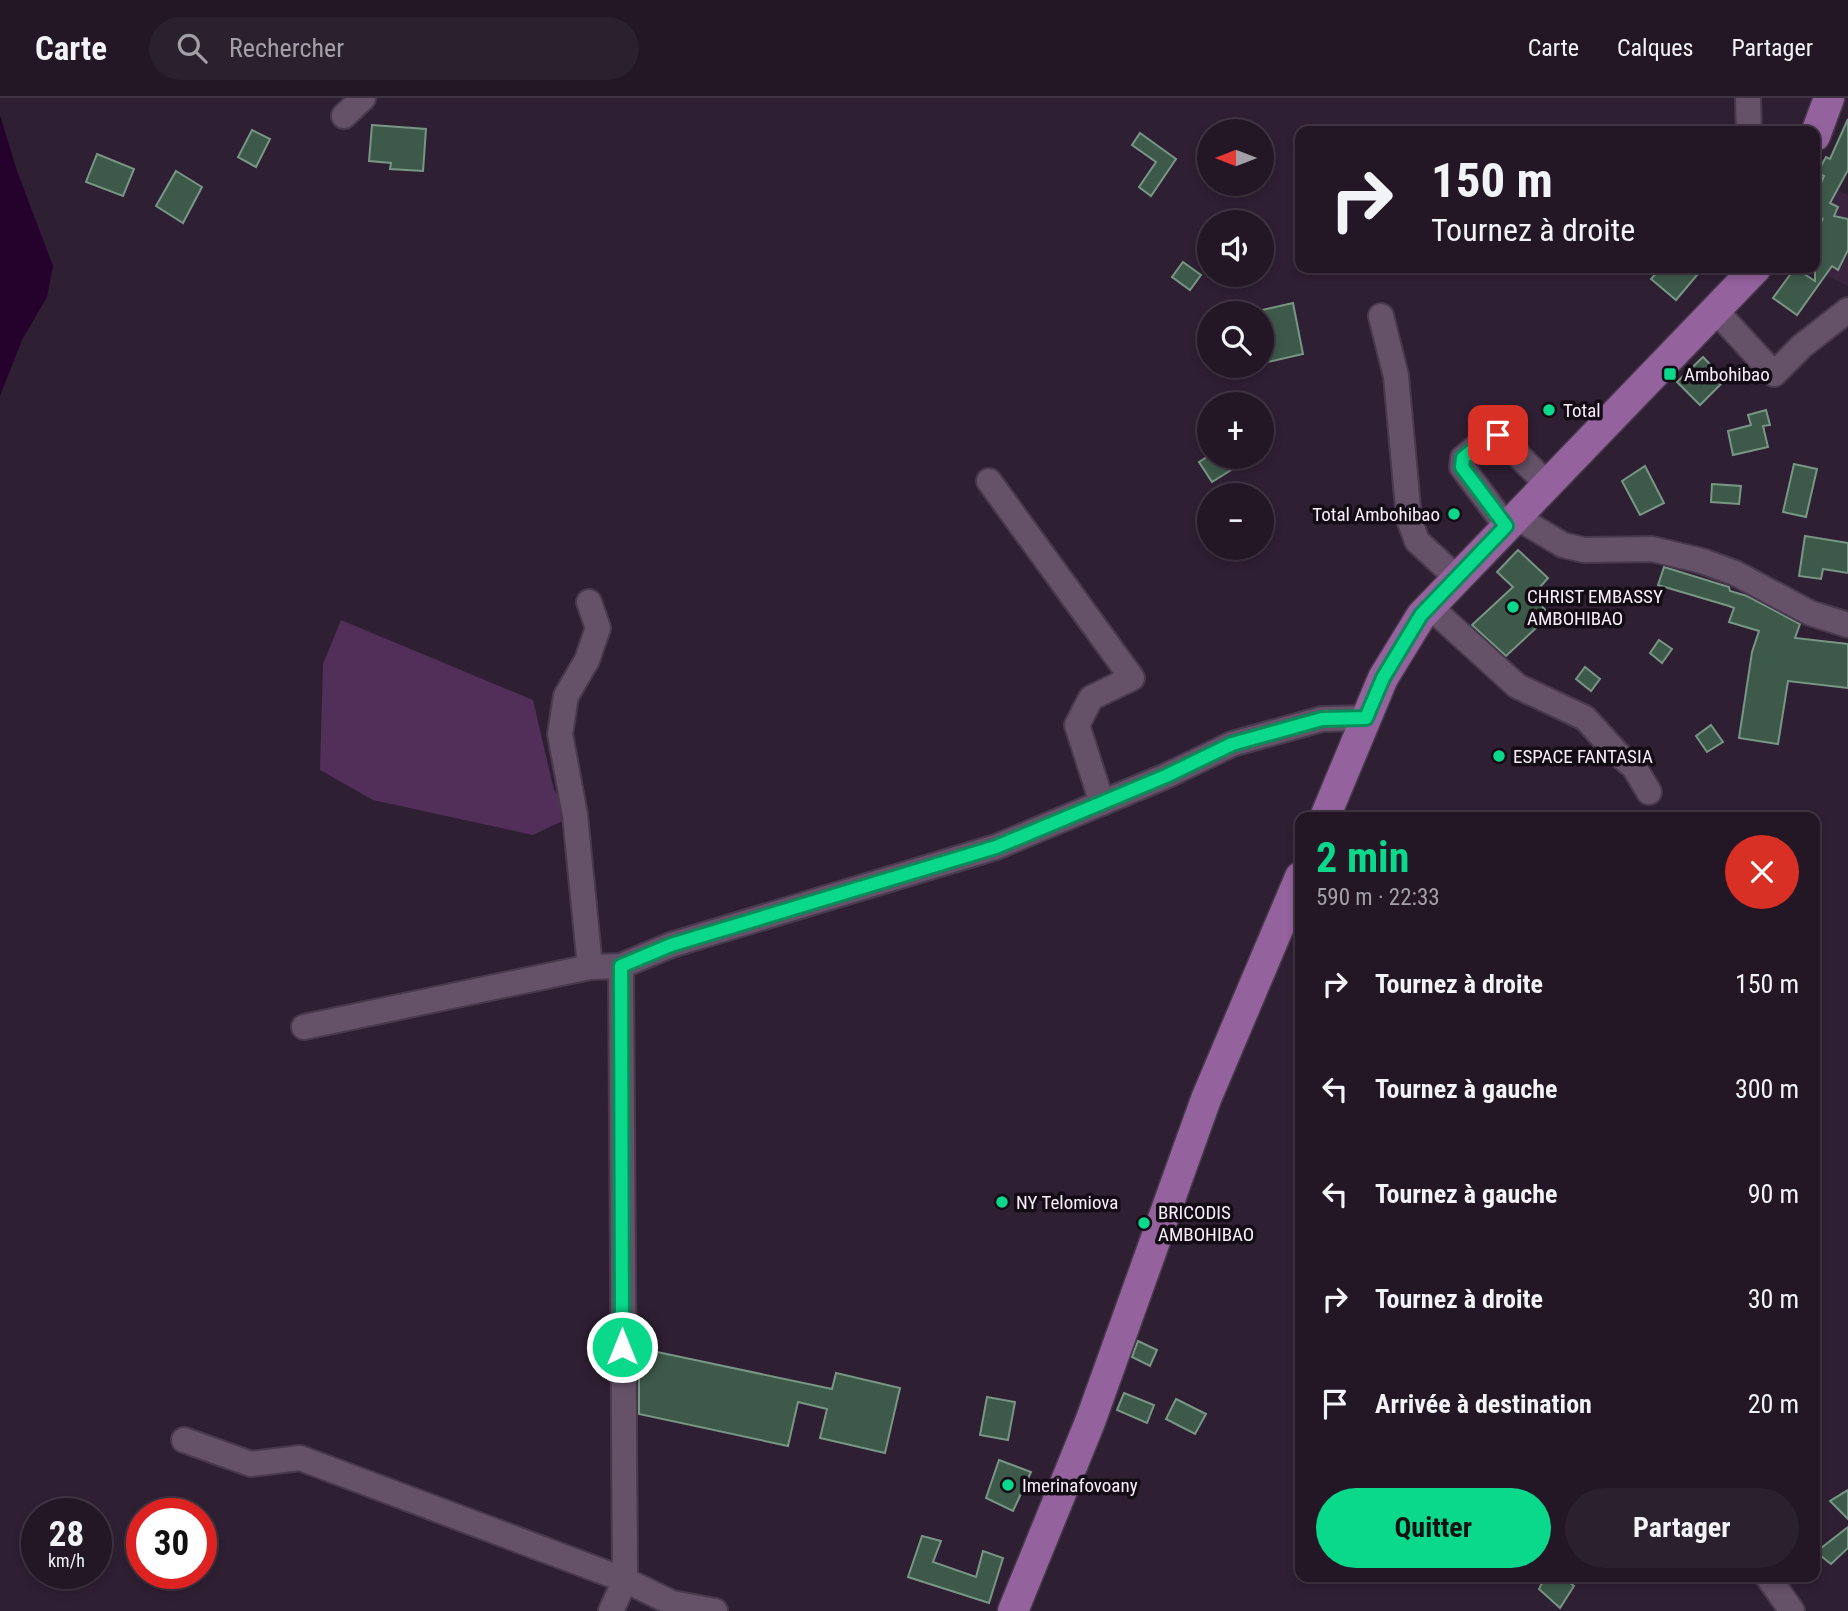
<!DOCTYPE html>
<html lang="fr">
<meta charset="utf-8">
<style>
body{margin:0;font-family:"Roboto Condensed",sans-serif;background:#2b202e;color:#f1f3f6;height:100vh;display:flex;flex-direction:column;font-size:26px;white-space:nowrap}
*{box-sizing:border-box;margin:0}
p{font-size:23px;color:#a39fa7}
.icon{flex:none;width:38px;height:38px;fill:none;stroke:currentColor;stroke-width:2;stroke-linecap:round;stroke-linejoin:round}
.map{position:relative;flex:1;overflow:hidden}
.details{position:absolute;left:1295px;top:714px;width:525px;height:770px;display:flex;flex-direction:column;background:#231726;border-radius:14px;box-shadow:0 4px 10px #0003,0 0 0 2px #403643}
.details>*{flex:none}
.hud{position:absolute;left:1295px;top:28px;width:525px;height:147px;border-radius:14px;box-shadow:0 4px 10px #0003,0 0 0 2px #403643;background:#231726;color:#f1f3f6;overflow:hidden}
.needle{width:46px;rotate:270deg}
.buttons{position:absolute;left:1197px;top:21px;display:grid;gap:14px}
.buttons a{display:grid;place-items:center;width:77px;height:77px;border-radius:50%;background:#231726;box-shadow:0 4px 10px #0003,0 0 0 2px #403643;font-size:35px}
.speed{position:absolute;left:21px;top:1400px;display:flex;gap:14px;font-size:35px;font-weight:700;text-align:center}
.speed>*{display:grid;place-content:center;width:91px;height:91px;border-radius:50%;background:#231726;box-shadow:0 4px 10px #0003,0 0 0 2px #403643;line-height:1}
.speed small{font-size:18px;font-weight:400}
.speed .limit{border:10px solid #d22;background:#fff;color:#111}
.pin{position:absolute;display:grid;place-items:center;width:60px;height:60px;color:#fff;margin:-30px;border-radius:14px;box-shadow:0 4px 10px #0006}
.me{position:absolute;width:77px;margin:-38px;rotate:0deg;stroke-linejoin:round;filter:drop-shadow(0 0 5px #0008)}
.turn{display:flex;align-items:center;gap:24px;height:147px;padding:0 21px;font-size:32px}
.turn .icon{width:91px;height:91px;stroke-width:2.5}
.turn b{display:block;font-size:49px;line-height:60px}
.round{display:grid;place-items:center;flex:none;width:74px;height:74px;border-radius:37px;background:#2b202e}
.overview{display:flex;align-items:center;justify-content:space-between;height:119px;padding:0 21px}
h1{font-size:42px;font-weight:700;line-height:52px;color:#0ad98b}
.primary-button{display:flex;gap:14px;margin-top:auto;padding:14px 21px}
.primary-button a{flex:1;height:80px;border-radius:42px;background:#0ad98b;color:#111;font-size:28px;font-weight:700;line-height:80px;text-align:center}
.primary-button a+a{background:#2b202e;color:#f1f3f6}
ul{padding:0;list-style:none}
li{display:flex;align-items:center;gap:21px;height:105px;padding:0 21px}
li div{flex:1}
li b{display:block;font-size:26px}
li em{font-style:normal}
header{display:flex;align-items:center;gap:42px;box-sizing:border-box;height:98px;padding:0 35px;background:#231726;border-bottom:2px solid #403643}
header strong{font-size:33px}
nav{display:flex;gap:38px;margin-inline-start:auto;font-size:24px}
.search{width:490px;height:63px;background:#2b202e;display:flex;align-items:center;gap:18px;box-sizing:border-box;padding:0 24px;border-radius:38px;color:#a39fa7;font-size:26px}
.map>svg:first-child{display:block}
.built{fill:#3a243e}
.green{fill:#512f58}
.water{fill:#25022c}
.building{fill:#3d5949;stroke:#789684;stroke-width:2}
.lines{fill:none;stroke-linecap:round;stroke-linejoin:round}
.minor-casing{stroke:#483a4c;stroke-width:28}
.major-casing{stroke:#483a4c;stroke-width:33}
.minor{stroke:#655268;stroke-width:24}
.major{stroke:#94629d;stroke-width:30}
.route-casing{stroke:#068d5a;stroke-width:18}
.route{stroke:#0ad98b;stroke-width:12}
.poi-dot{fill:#0ad98b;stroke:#130c15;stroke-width:2.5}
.labels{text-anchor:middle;stroke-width:7;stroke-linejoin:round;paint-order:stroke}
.poi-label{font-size:19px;fill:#f8edfb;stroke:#130c15;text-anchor:start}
</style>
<header>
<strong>Carte</strong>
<div class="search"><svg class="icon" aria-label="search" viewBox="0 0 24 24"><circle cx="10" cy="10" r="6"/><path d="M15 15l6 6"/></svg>Rechercher</div>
<nav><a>Carte</a><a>Calques</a><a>Partager</a></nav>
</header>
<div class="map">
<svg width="1848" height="1513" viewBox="0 0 1848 1513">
<rect width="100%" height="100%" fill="#2f1f33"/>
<!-- built -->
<polygon class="built" points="1815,82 1848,97 1848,188 1817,172 1823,164 1815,158"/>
<!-- green -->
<polygon class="green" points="341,522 533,602 554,692 575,717 533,737 373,702 320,672 323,566"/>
<!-- water -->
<polygon class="water" points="0,17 17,73 53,168 47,199 22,242 0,298"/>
<!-- building -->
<g class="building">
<polygon points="1848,21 1848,72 1830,105 1838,109 1834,118 1848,121 1848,152 1838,172 1832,168 1797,217 1773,200 1795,170 1815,183 1815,138 1823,120 1815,134 1815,98 1824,78 1817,75 1826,59 1830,61"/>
<polygon points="372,27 426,31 423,73 390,71 391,65 369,63"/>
<polygon points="252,32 270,41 256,69 238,59"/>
<polygon points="1140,35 1176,61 1151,98 1139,89 1156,64 1132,47"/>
<polygon points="97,56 134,71 123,98 86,84"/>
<polygon points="176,73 202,89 183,125 156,108"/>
<polygon points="1183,164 1201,177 1190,192 1172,179"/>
<polygon points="1661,170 1689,170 1697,177 1676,202 1651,181"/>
<polygon points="1293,205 1303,256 1268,264 1262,233 1262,212"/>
<polygon points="1703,259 1725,282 1700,307 1677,284"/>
<polygon points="1766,312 1770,327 1763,328 1768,349 1733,357 1728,333 1751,327 1748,317"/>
<polygon points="1207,359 1252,359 1212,384 1199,364"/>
<polygon points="1794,366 1817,371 1806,419 1783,414"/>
<polygon points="1645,368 1664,405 1640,417 1622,383"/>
<polygon points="1712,386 1741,388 1739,406 1711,404"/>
<polygon points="1805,438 1848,445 1848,475 1823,471 1821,481 1799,478"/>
<polygon points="1518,452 1548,480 1532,498 1550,517 1506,558 1472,527 1513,489 1497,474"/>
<polygon points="1664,469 1729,489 1730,493 1747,498 1800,526 1795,540 1848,546 1848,590 1788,583 1778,646 1739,640 1752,554 1759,533 1729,524 1734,510 1729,508 1658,487"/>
<polygon points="1659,542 1672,551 1662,565 1650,555"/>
<polygon points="1585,569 1600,581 1591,593 1576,581"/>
<polygon points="1711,627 1723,644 1707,654 1696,638"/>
<polygon points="1138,1243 1157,1252 1150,1268 1132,1259"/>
<polygon points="643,1251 832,1291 836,1275 900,1290 885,1355 820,1340 827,1311 798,1304 788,1348 639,1316 639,1272"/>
<polygon points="1124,1295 1154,1307 1147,1325 1117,1312"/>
<polygon points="987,1299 1015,1304 1008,1342 980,1337"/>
<polygon points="1176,1301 1206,1316 1195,1336 1166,1321"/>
<polygon points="999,1362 1031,1374 1013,1413 986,1400"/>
<polygon points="1848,1392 1848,1421 1830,1403"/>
<polygon points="1848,1429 1848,1450 1831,1466 1816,1454"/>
<polygon points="922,1438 941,1443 933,1464 976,1479 983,1453 1003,1460 989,1505 908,1479"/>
<polygon points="1545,1479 1563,1479 1574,1488 1560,1510 1539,1491"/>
</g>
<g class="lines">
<defs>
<g id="minor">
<polyline points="1748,0 1749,33"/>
<polyline points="344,18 363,0"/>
<polyline points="1716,213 1774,276 1802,248 1848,212"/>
<polyline points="1381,218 1396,278 1409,421 1417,443 1457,480"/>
<polyline points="989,383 1132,580 1091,600 1077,627 1102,705"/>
<polyline points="1516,419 1563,447 1584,452 1652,451 1702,463 1735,475 1810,515 1848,527"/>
<polyline points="1506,428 1462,369 1463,360 1492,336 1498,337 1548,387"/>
<polyline points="589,504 598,530 587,562 566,598 560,636 575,717 590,869"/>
<polyline points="1429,508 1517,588 1585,620 1618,656 1634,669 1649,694"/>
<polyline points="304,929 590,869 621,868 671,847 996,749 1166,678 1232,646 1322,621 1366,620"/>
<polyline points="184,1342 251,1366 300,1360 625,1482 672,1505 715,1513"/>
<polyline points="1768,1479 1792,1513"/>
<polyline points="611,1513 625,1482 621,868"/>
</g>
<g id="major">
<polyline points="1815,38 1829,0"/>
<polyline points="1325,719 1383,580 1421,518 1756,170"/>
<polyline points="1013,1513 1090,1324 1206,1001 1300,779"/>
</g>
</defs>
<!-- minor casing -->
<use href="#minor" class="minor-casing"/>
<!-- major casing -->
<use href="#major" class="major-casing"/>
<!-- minor -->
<use href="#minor" class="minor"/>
<!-- major -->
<use href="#major" class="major"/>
</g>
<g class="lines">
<defs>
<polyline id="route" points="622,1249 621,868 671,847 996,749 1166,678 1232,646 1322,621 1366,620 1383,580 1421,517 1506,428 1462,369 1463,360 1492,336 1498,337"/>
</defs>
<!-- route casing -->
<use href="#route" class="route-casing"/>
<!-- route -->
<use href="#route" class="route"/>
</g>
<!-- markers -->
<g class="poi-dot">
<rect x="1663" y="269" width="14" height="14" rx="3.5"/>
<circle cx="1549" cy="312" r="7"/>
<circle cx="1454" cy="416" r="7"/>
<circle cx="1513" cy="509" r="7"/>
<circle cx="1499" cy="658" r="7"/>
<circle cx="1002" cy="1104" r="7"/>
<circle cx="1144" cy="1125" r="7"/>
<circle cx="1008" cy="1387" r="7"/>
</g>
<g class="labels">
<!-- poi labels -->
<g class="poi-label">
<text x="1684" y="283">Ambohibao</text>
<text x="1563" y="319">Total</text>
<text x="1440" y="423" text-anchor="end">Total Ambohibao</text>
<text x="1527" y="505">CHRIST EMBASSY<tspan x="1527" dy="22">AMBOHIBAO</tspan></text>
<text x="1513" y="665">ESPACE FANTASIA</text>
<text x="1016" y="1111">NY Telomiova</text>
<text x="1158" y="1121">BRICODIS<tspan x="1158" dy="22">AMBOHIBAO</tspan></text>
<text x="1022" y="1394">Imerinafovoany</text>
</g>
</g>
</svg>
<div class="buttons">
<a><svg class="needle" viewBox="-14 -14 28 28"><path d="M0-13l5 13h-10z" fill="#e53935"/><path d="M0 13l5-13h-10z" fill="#a39fa7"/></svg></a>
<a><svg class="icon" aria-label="sound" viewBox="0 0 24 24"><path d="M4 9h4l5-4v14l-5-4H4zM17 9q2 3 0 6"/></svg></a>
<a><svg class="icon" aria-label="search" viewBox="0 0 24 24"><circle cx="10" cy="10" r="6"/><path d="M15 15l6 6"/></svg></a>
<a>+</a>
<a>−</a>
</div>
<div class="speed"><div>28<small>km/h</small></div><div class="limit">30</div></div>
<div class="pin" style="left:1498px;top:337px;background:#d93025"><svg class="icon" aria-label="arrive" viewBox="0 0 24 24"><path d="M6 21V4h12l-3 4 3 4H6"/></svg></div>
<svg class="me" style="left:622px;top:1249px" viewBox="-20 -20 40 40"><circle r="17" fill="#0ad98b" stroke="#fff" stroke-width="3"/><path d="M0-11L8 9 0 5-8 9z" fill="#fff"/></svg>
<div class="hud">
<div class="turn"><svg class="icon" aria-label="right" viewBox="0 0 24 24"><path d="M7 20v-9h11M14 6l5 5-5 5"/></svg><div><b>150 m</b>Tournez à droite</div></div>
</div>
<section class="details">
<div class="overview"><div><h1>2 min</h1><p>590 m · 22:33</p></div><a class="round" style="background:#d93025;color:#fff"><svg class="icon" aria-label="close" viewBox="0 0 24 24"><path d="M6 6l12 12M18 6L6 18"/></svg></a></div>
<ul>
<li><svg class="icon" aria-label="right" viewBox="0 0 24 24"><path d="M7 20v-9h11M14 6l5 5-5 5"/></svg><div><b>Tournez à droite</b></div><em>150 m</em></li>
<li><svg class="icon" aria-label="left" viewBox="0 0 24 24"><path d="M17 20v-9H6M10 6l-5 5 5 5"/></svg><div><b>Tournez à gauche</b></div><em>300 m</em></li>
<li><svg class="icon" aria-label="left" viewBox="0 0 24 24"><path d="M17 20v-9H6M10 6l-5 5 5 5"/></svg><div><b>Tournez à gauche</b></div><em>90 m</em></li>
<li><svg class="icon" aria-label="right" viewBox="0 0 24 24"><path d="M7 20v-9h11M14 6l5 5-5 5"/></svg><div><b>Tournez à droite</b></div><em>30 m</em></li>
<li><svg class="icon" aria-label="arrive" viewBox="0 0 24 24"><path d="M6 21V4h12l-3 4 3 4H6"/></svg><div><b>Arrivée à destination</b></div><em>20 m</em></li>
</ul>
<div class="primary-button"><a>Quitter</a><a>Partager</a></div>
</section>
</div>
